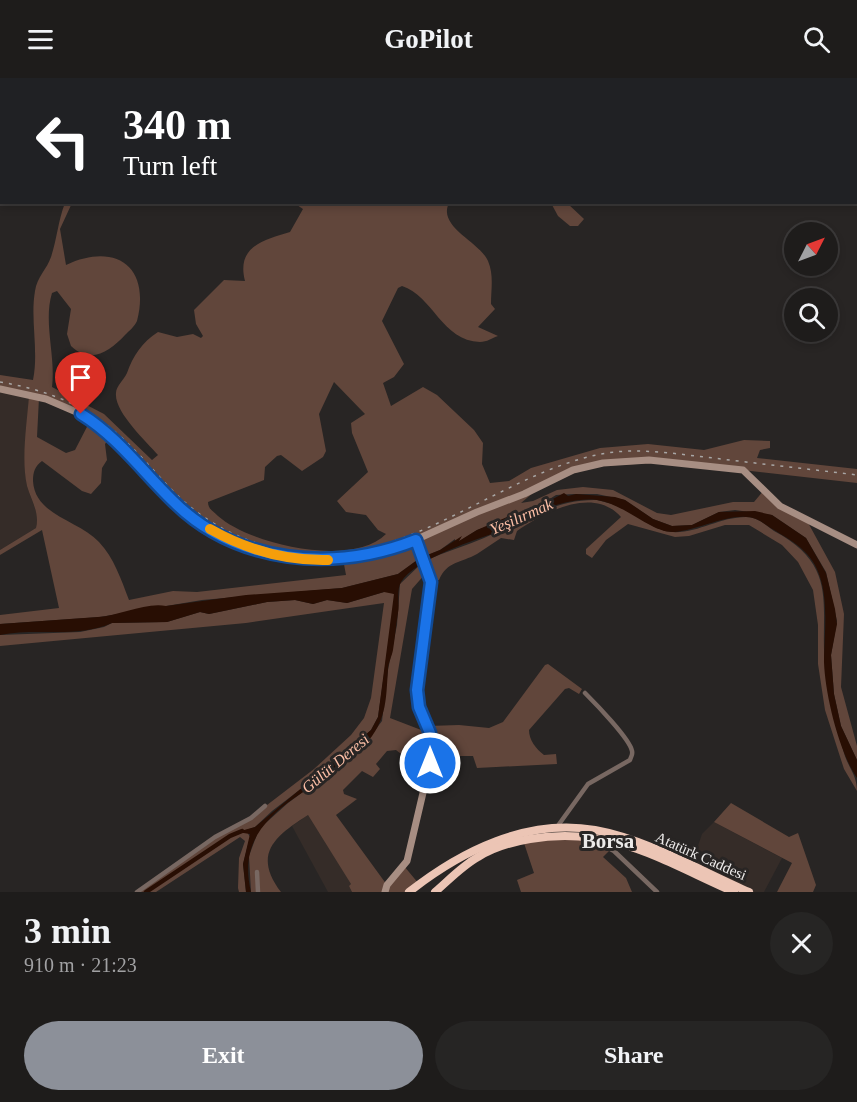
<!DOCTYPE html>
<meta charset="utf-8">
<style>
body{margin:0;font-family:Georgia,serif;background:#262524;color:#f1f3f6;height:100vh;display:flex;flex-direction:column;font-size:22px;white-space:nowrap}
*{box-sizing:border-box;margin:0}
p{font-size:20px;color:#a1a1a3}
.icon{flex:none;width:33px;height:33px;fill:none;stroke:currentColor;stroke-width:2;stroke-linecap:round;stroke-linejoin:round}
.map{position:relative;height:814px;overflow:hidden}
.drawer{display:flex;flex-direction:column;background:#1e1c1b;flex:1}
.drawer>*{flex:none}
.top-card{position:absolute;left:0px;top:0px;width:858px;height:126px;box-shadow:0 3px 9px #0003,0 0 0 2px #3c3a3a;background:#202124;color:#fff;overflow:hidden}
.needle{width:39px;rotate:48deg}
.buttons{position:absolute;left:784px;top:144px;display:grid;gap:12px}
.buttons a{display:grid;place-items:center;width:54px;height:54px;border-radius:50%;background:#1e1c1b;box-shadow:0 3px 9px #0003,0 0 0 2px #3c3a3a;font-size:30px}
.pin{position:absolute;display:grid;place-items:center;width:51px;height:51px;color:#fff;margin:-62px -26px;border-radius:50% 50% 50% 0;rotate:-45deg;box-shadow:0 0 6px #0007}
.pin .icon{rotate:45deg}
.me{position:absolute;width:66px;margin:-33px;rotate:0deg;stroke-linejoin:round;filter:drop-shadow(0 0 4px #0008)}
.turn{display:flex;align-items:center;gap:21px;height:126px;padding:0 24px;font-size:27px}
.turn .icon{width:78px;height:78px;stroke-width:2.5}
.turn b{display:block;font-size:42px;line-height:51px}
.round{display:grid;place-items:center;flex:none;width:63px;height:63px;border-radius:32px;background:#262524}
.overview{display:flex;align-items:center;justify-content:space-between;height:102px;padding:0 24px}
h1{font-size:36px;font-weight:600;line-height:45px}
.action{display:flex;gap:12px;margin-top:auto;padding:12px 24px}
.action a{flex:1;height:69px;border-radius:36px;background:#8c9099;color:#fff;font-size:24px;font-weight:600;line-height:69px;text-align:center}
.action a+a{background:#262524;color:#f1f3f6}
header{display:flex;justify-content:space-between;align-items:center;height:78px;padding:0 24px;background:#1e1c1b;font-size:27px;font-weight:600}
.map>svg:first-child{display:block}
.built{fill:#352c28}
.green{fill:#61463b;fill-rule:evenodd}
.water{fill:#280e03}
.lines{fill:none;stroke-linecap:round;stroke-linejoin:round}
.canal{stroke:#280e03;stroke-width:4.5}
.street{stroke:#786862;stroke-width:4.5}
.secondary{stroke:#a78e83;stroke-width:7}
.highway{stroke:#ecc5b5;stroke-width:8}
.rail{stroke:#a8a6a5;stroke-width:1.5;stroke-dasharray:3 6;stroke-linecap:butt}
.route-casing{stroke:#114b97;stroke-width:15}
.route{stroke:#1a73e8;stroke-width:10}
.slow{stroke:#f59e0b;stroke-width:10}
.labels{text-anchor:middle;stroke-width:6;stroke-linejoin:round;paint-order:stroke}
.street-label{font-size:15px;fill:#eceae9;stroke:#282524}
.water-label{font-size:16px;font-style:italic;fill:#fdbfa6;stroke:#282524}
.district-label{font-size:21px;font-weight:bold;fill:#eceae9;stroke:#282524}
</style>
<header><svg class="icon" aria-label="menu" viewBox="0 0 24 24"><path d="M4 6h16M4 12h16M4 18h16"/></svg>GoPilot<svg class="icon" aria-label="search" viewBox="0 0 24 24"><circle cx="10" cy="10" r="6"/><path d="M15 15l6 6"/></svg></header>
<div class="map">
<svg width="857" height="814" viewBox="0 0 857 814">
<rect width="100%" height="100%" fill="#282524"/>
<!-- built -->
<g class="built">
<polygon points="0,311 29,317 25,391 27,408 38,439 36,450 0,472"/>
<polygon points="308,737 352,806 349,808 352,814 328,814 292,748"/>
<polygon points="714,744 782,780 764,814 749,814 691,788 702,756"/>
</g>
<!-- green -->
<g class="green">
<polygon points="221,0 560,0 222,2"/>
<path d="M65 125H72L60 151 66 187C115 164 151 188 137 243 135 248 129 253 125 257 110 273 91 287 71 268L67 256 71 231 57 213 52 215C43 244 56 279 52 309L104 336 152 382 158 377C147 364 114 334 116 315 116 308 124 302 127 295 133 278 142 264 158 254L177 259 193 256 201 260 203 258 196 246 194 232 224 202 245 203C236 168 264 162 290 154L303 131 294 125H449C437 149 480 164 488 183 494 197 491 211 491 226L495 231 478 249 498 258C492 260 487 264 480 264 442 263 433 218 402 208L398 210 382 243 404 286 394 299 383 305 391 328 423 309 437 317 474 352 483 365 482 386 490 405 509 403 531 390 600 370 648 366 704 372 744 362 770 363V370L760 372 757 380 857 391V405L672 384 583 389 540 409 521 425 533 423 557 412 583 409 613 412 657 435 671 437 733 424H754L764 412 771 420 806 441 835 494 844 536 841 609 857 668V682L841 648 834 616 831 577 837 543 826 494 806 460 772 437 735 432 719 434 692 447 672 448 653 441 625 422 597 416H574L556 417 527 435 477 452 455 466V461L440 472 420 480 398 496 342 510 202 522 100 539 0 546V537L59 530 42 452 0 477V472L36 450C40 435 31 422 27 408 21 380 27 346 29 317L0 311V297L33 302C39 273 30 242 35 213 37 199 47 191 51 179 57 161 58 143 65 125ZM334 304 365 336 351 345 352 355 368 394 337 423 346 434 366 437 378 452 386 456C352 490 251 467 218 438 213 433 208 431 208 424L264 402 265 389 277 378 281 377 302 393 323 379 326 373 319 336ZM39 320 90 343 75 372 66 375 37 359ZM111 358 193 440 250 470 310 482 343 481 346 497 197 514 173 513 129 522C121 501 114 480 99 464 79 442 35 438 33 403 33 394 35 388 42 383L82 413 91 416 101 405 102 390 107 382 105 366Z"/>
<polygon points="551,125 567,125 584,141 578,148 570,148 558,138"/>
<path d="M597 422C607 425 617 426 627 432 641 440 654 452 671 454 697 456 719 439 746 439 758 439 765 447 774 453 844 490 817 534 826 595 830 622 836 648 844 675 848 689 857 697 857 713L844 691 825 632 818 586V547L813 512 798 484 782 467 749 447H725L689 458 675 459 628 446 606 462 592 480 586 476V471L621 439C593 407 543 435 517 453L514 462 501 460C493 465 485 471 477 476 461 485 447 483 439 502H435L427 482C445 474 465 468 484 460 521 445 553 421 597 422Z"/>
<path d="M422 485 426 495 412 511 390 640 429 655 428 648 459 647 489 650 503 644 545 587 548 586 582 611 579 616 569 610 565 611 529 652C529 662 536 671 544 677L556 676 557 686 477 690 473 678H431L428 697 396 672 387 673 376 686 380 691 373 699 362 693 343 712 344 716 357 721 336 737 387 807 404 788 419 806 409 814H352L349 808 351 806 308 737C275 758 252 776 281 814H251L249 778 259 751 288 725 360 672 382 643 388 592 397 547 400 506Z"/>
<polygon points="384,514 391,514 395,517 378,639 371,652 340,681 272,733 255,749 240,754 247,754 250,759 243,786 246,814 239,814 238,810 239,780 245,763 240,759 156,814 137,814 215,759 246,743 314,691 351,657 364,640 371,620 384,525 246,545 0,568 0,557 80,554 104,549 112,545 167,544 200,534 209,536 267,524 295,522 313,526 327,522 347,525"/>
<polygon points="731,725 789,759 798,755 816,807 813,814 777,814 792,785 714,744"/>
<polygon points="577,756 611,771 603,779 626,800 632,814 521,814 517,802 534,795 523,762"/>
</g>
<!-- water -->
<path class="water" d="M564 415 568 418 576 416 615 419 625 422 653 441 672 448 692 447 719 434 755 433 772 437 806 460 826 495 835 531 837 546 831 577 834 616 841 648 857 682V700C839 674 825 616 824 584 824 551 833 500 804 473 795 464 785 459 774 452 768 449 763 444 756 441 734 432 697 453 674 454 651 455 625 426 597 422 579 420 561 425 545 431 531 435 517 447 503 452 477 461 415 481 401 504 396 513 400 525 398 535 396 547 395 559 393 572 392 578 388 585 388 592 386 619 387 640 369 662 328 714 230 729 251 814H246L243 786 250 756 237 754 255 749 371 652 378 639 394 516 384 514 347 525 327 522 313 526 295 522 267 524 209 536 200 534 167 544 112 545C76 561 37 549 0 557V546C33 544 65 541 98 539 119 538 146 524 166 528L246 517 342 510 398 496 420 480 440 472 462 458 459 463 477 452 514 436 527 435Z"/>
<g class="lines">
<!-- canal -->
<polyline class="canal" points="146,814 230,758 242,753"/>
<!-- street -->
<g class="street">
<polyline points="625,0 625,2"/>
<path d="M557 749 588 706 630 682C631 678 633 677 632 673 630 661 595 625 585 615"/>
<polyline points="593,762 614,773 657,814"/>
<polyline points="257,794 258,814"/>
<polyline points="137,814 215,759 251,740 265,728"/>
</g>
<!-- secondary -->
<g class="secondary">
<polyline points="720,0 720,2"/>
<polyline points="856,80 857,81"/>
<polyline points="0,311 46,321 81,336 117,363 175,425 193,440 237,465 291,480 335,481 369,477 413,463 477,434 524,416 573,392 603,385 649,382 743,392 780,428 857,467"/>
<polyline points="385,814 387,807 407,783 430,685 430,655 419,629 417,603 431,504 416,462"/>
</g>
<!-- highway -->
<g class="highway">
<path d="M409 814C461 773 527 740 595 752 646 761 701 793 749 814"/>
<path d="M435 814C449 802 462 788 478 779 494 769 512 764 530 761 611 747 663 783 734 814"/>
</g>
<!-- rail -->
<path class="rail" d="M0 304C36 310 70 321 100 342 127 361 148 387 170 410 207 449 254 470 306 476 408 486 503 395 601 376 637 369 676 376 713 380 761 386 809 391 857 397"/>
</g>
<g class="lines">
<defs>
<path id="route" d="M81 336C118 359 142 393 173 423 237 487 335 494 416 462L431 504 417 612 419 629 430 655V685"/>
</defs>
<!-- route casing -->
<use href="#route" class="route-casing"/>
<!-- route -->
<use href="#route" class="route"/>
<!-- slow -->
<path class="slow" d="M210 451C247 472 286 483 328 482"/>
</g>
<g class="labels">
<!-- street labels -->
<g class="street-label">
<text transform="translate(701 778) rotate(24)" y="5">Atatürk Caddesi</text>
</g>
<!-- water labels -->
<g class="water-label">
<text transform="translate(521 438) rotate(-24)" y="6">Yeşilırmak</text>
<text transform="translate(335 685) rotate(-40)" y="6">Gülüt Deresi</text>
</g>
<!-- district labels -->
<g class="district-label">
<text x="608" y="770">Borsa</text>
</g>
</g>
</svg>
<div class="buttons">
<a><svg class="needle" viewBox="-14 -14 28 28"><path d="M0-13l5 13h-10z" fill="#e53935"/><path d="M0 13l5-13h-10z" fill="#a1a1a3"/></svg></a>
<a><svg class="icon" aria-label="search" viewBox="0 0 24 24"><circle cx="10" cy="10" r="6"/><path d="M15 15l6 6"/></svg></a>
</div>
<div class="pin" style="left:81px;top:336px;background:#d93025"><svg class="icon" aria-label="arrive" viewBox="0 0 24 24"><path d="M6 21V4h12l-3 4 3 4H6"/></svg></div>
<svg class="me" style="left:430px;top:685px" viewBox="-20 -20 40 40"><circle r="17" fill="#1a73e8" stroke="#fff" stroke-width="3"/><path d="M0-11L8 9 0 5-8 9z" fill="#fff"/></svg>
<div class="top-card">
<div class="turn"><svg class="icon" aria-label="left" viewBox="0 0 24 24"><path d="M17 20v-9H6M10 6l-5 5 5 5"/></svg><div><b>340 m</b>Turn left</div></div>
</div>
</div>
<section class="drawer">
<div class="overview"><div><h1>3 min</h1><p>910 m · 21:23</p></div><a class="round"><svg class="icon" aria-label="close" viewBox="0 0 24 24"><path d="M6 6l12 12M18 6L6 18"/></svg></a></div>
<div class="action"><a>Exit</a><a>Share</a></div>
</section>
